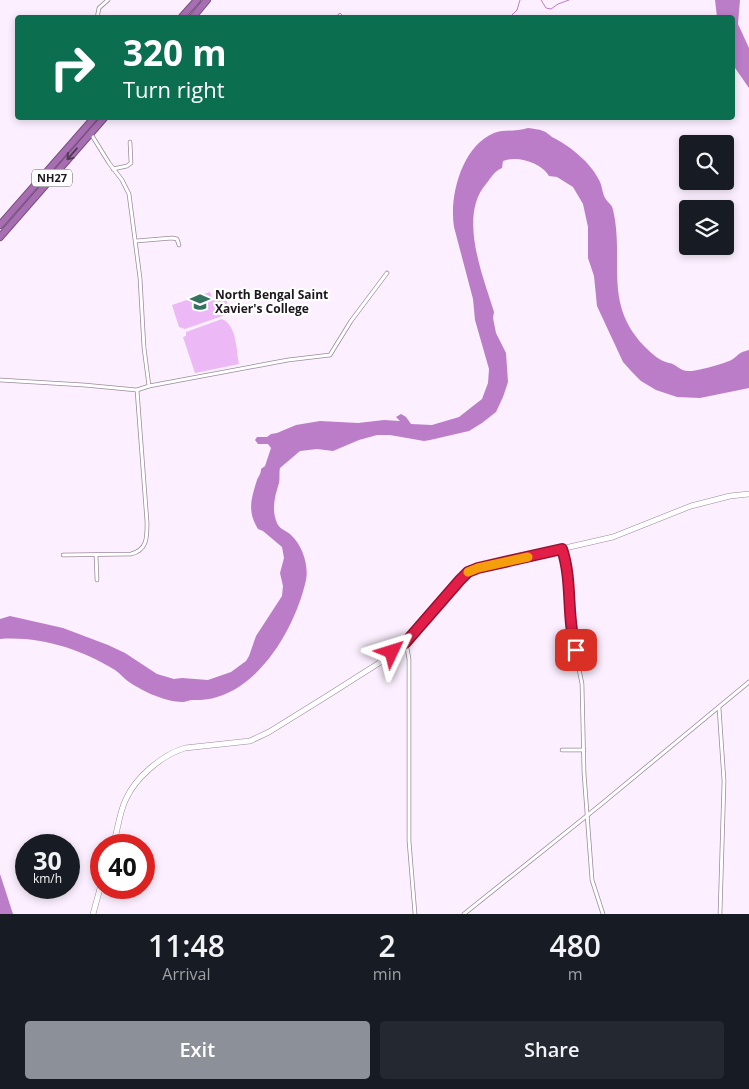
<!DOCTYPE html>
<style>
body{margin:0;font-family:"Open Sans",sans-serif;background:#242831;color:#f1f3f6;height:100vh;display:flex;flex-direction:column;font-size:19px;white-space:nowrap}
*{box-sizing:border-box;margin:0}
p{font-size:16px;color:#9ea1a6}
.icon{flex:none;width:28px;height:28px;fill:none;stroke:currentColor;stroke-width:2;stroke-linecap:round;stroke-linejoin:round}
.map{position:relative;height:914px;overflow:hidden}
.drawer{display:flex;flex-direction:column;background:#171b24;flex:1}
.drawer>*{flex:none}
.guide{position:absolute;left:15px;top:15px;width:720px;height:105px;border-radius:5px;box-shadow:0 2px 8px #0003;background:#0b6e4f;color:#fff;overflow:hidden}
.buttons{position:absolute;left:679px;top:135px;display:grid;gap:10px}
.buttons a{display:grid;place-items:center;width:55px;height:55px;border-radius:5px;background:#171b24;box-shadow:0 2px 8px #0003;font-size:25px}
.speed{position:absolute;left:15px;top:834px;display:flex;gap:10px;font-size:25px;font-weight:700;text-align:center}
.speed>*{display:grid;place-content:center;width:65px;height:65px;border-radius:50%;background:#171b24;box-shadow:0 2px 8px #0003;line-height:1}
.speed small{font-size:12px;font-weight:400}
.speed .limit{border:8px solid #d22;background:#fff;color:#111}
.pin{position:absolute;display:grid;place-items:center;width:42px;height:42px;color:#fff;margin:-21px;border-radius:10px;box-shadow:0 2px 8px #0006}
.me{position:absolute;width:55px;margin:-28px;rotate:49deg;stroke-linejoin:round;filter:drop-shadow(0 0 4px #0008)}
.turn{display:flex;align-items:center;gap:18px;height:105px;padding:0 25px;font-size:22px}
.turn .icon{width:65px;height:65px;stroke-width:2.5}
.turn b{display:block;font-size:35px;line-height:42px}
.eta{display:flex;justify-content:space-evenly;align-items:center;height:85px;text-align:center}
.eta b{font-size:30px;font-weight:600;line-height:35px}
.cta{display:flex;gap:10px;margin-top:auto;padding:10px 25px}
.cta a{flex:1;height:58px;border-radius:5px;background:#8c9099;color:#fff;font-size:20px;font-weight:600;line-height:58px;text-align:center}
.cta a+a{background:#242831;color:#f1f3f6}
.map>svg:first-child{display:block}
.green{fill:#ecb8f5}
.water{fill:#bc7dc8}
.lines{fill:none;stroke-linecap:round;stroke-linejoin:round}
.stream{stroke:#bc7dc8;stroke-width:1}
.street-casing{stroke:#9a8b9c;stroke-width:4.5}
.secondary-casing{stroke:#9a8b9c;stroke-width:6}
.highway-casing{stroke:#77507e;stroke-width:8}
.street{stroke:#fff;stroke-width:3}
.secondary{stroke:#fff;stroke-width:5}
.highway{stroke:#a76fb1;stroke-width:6}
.oneway{stroke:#543a59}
.route-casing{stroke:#92132f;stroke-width:12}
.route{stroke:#e11d48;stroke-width:9}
.slow{stroke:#f59e0b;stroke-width:9}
.labels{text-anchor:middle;stroke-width:4.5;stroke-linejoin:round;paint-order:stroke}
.shield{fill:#fff;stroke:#615d62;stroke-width:1}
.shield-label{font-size:11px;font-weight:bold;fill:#1d171e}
.poi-label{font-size:12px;font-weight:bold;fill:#1d171e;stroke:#fff;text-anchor:start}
</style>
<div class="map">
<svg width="749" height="914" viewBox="0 0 749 914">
<rect width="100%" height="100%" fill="#fcefff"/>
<!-- green -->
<g class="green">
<polygon points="210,292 212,298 223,294 225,294 229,310 228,314 185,329 179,327 172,305"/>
<path d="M222 319C237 326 236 349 239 364L195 373 183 337 186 336V332Z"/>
</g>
<!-- water -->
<g class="water">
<polygon points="715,0 740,0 738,24 749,48 749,88 733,65 732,18 717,17"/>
<path d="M528 128C533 129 539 129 543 131 547 132 549 135 552 137 570 146 590 162 599 180 602 185 602 192 605 198 608 203 612 204 613 210 625 260 602 303 645 347 652 354 660 361 669 363 677 364 680 372 690 371 697 371 728 363 733 359 741 353 738 353 749 350V388L700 398 677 397 656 390 641 381 632 372 623 362 597 306 594 276 588 258V227L583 204 573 187 557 177 549 176C542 163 517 155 503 161L502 168C493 172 492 177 486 184 458 216 483 276 494 312L493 318 496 333 506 353 508 382 503 397 496 412 482 423 469 431 430 440 424 441 390 435H377L359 440 333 451 317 449 300 451 280 468C279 472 280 478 279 483 275 496 271 509 277 523 279 529 287 531 291 535 302 545 309 565 306 580 295 630 253 703 193 700 189 700 186 702 182 702 175 702 163 699 156 696 147 693 137 687 129 682 124 679 120 673 115 670 81 649 40 636 0 639V619L10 616 63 628 108 645 125 653 157 674 174 679 182 678 208 680 231 672 246 661 249 656 256 636 282 596 283 586 280 573 284 558 282 547 263 531 258 529C247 511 251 499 257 480 259 475 261 474 261 469L265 466 271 448 268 444H258L255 440 257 437H267L271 434 277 433 296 425 320 421 358 423 384 420 400 421 396 417 401 414 406 417 411 424 432 425 459 417 482 399 488 383 489 369 475 320 473 299 454 227C449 196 462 146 494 133 505 129 517 132 528 128Z"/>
<polygon points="0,874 13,914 0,914"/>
</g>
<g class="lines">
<!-- stream -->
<g class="stream">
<polyline points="541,0 546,8 551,9 558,4 569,0"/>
<polyline points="334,18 340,13 345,18"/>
<polyline points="361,18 367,18"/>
<polyline points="509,18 517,10 520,0"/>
</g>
<defs>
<g id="street">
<polyline points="97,18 99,8 108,0"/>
<polyline points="113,169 127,166 131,163 130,142"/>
<polyline points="136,241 172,238 177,239 179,245"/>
<polyline points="0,380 84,385 137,390 149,386 144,348 140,278 129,194 122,180 109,163 91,134"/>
<polyline points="149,386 288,360 330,355 351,321 387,273"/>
<polyline points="562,549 566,561 569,585 571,630 582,684 584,773 592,880 603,914"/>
<path d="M63 555 131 554C148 550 147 536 147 522L137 390"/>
<polyline points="96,555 97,580"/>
<polyline points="406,643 409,659 409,841 415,914"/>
<polyline points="719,708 724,781 720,914"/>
<polyline points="562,750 584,750"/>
<polyline points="464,914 599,806 749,682"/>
</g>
<g id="secondary">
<path d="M113 845C118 830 119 813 126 799 136 777 162 755 185 748L250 741 269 732 327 696 379 663 406 642 460 580 468 572 478 568 613 537 691 506 730 496 749 494"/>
<polyline points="93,914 101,885"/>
</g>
<g id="highway">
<polyline points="181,18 197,0"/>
<polyline points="192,18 207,0"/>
<polyline points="0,225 94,118"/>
<polyline points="0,237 104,118"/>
</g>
</defs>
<!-- street casing -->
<use href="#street" class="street-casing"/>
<!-- secondary casing -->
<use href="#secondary" class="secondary-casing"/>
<!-- highway casing -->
<use href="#highway" class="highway-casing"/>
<!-- street -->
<use href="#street" class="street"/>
<!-- secondary -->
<use href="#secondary" class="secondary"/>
<!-- highway -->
<use href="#highway" class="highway"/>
</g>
<!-- one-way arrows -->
<defs><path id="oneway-shaft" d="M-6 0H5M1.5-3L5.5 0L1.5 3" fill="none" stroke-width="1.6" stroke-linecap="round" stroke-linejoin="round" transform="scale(1.25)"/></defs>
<use class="oneway" href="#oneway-shaft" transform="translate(72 154) rotate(131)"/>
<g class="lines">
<defs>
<path id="route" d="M392 652 406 642 460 580 468 572 478 568 562 549C573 582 566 617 576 650"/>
</defs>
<!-- route casing -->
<use href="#route" class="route-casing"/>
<!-- route -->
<use href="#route" class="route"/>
<!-- slow -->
<polyline class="slow" points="468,572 478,568 528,557"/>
</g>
<!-- icons -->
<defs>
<symbol id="university-bare" viewBox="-9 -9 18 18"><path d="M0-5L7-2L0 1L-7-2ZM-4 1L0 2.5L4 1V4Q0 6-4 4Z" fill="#347360" stroke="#fff" stroke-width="2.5" paint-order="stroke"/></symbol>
</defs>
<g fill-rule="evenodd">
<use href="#university-bare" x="186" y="288" width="28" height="28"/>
</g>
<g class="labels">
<!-- shield labels -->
<rect class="shield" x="32" y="169.5" width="40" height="17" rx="4"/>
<g class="shield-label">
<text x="52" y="182">NH27</text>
</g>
<!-- poi labels -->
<g class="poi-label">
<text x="215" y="299">North Bengal Saint<tspan x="215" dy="14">Xavier's College</tspan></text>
</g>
</g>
</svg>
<div class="buttons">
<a><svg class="icon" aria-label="search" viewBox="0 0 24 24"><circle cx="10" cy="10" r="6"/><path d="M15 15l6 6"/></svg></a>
<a><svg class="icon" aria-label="layers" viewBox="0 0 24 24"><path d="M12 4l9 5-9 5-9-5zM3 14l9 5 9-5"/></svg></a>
</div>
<div class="speed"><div>30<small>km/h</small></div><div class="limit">40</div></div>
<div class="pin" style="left:576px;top:650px;background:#d93025"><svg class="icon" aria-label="arrive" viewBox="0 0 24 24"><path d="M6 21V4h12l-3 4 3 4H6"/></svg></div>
<svg class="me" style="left:392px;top:652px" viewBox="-20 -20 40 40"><path d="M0-17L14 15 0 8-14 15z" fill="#e11d48" stroke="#fff" stroke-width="4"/></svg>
<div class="guide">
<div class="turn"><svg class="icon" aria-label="right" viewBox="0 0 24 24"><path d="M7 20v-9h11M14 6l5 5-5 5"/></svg><div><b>320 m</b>Turn right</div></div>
</div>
</div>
<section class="drawer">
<div class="eta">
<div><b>11:48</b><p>Arrival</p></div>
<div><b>2</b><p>min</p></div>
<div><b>480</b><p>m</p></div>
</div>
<div class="cta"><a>Exit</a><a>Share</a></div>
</section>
